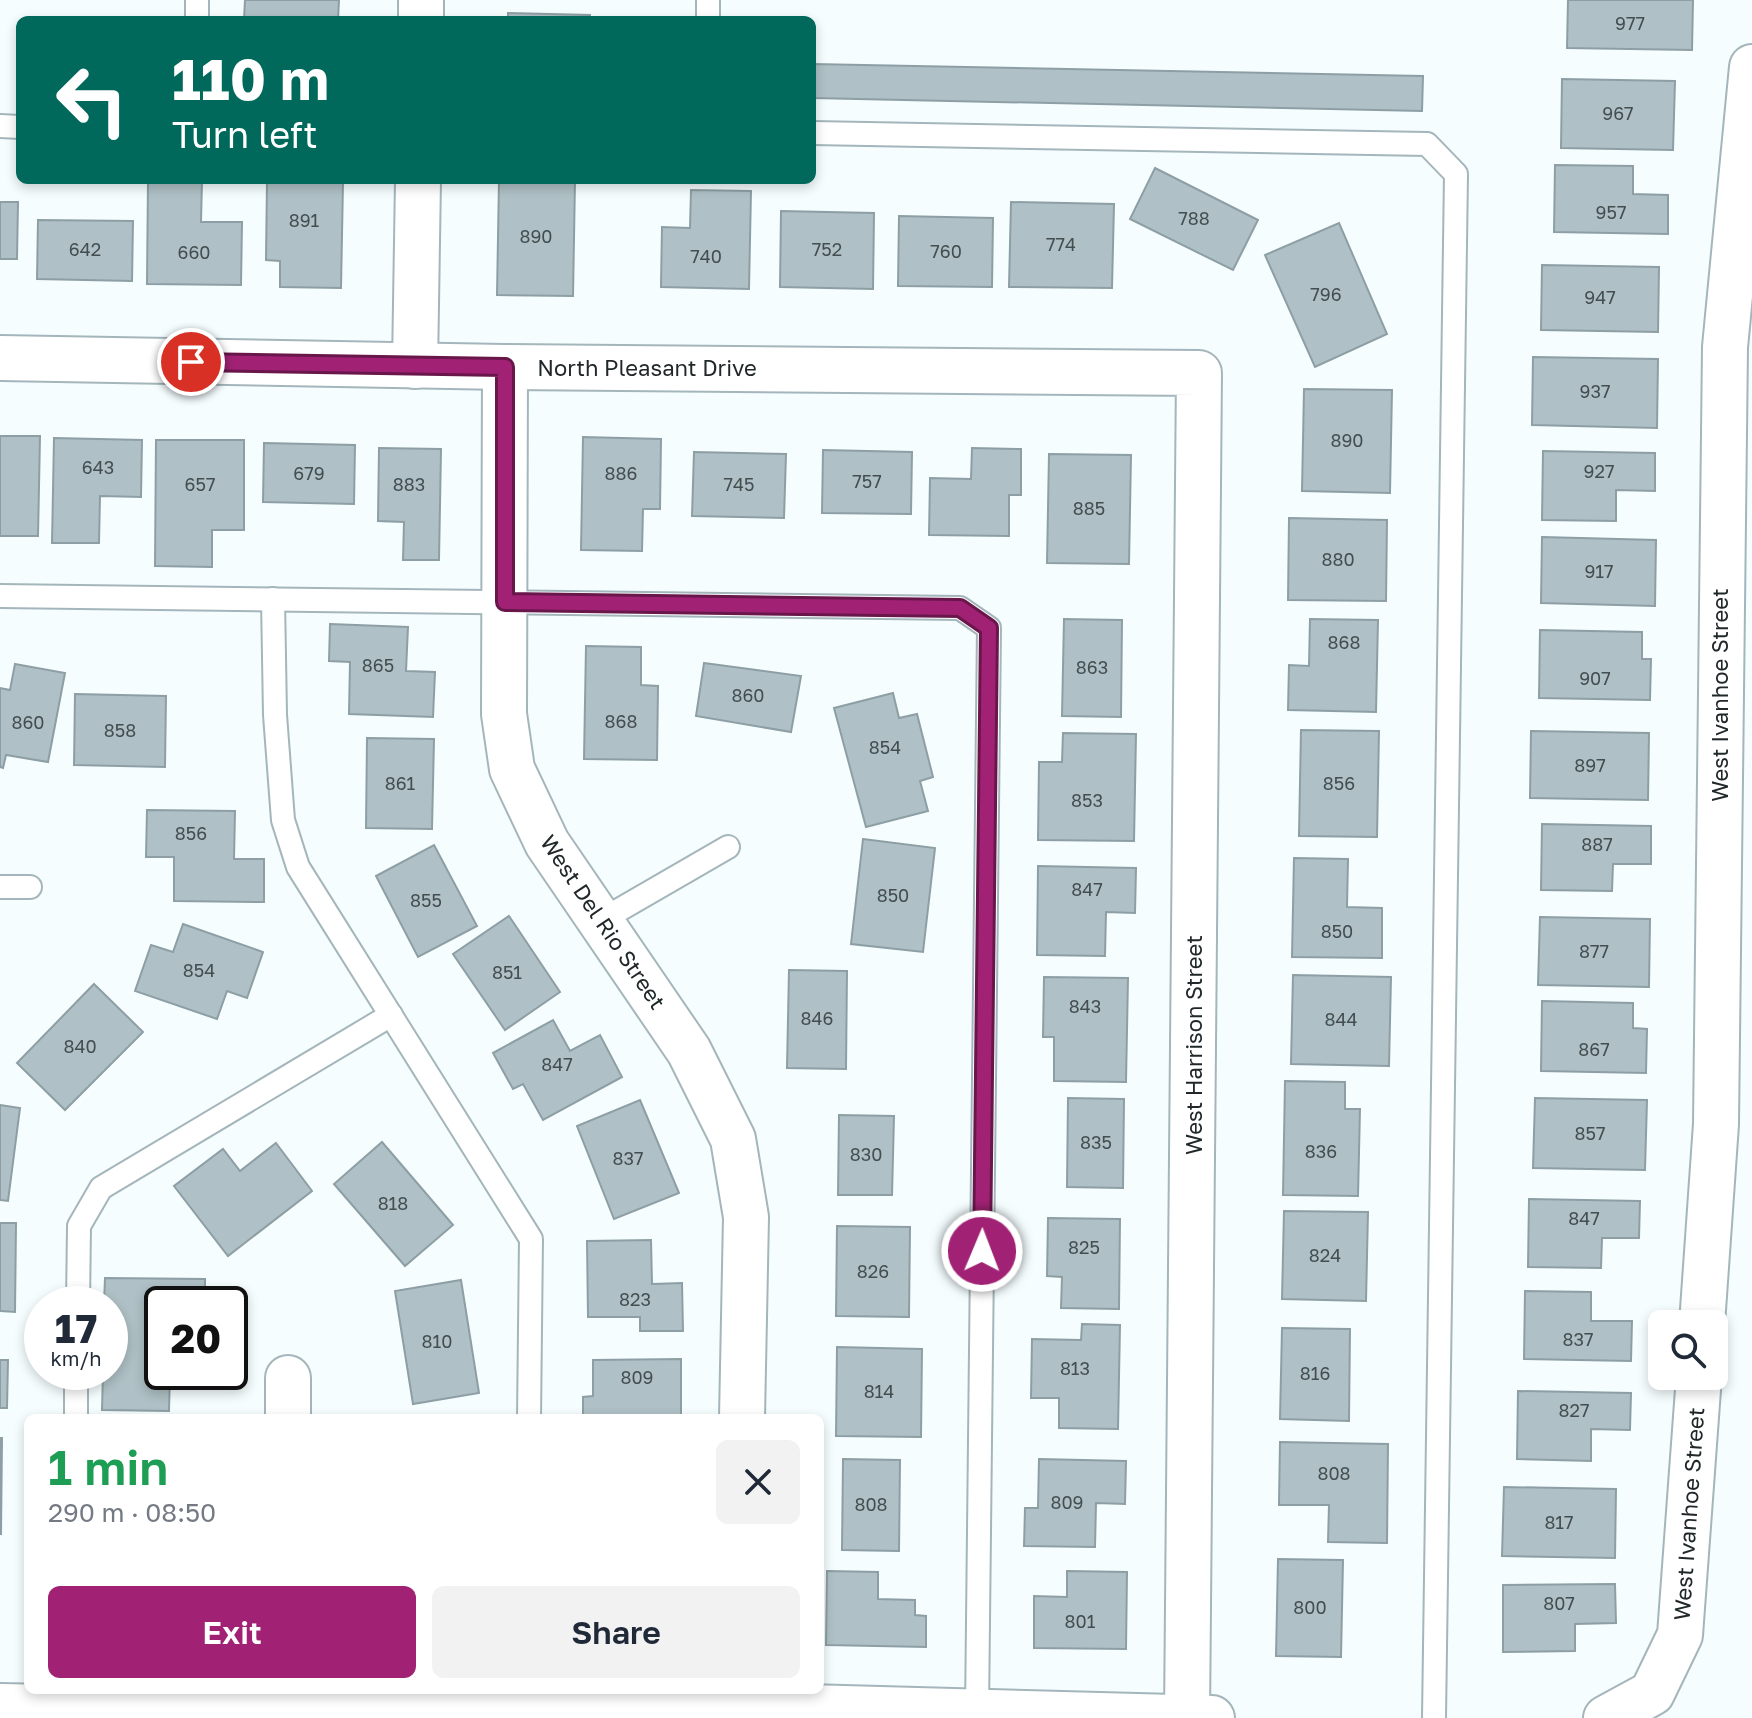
<!DOCTYPE html>
<meta charset="utf-8">
<style>
body{margin:0;font-family:"Golos Text",sans-serif;background:#f2f2f3;color:#1f2937;height:100vh;display:flex;flex-direction:column;font-size:30px;white-space:nowrap}
*{box-sizing:border-box;margin:0}
p{font-size:26px;color:#747a83}
.icon{flex:none;width:44px;height:44px;fill:none;stroke:currentColor;stroke-width:2;stroke-linecap:round;stroke-linejoin:round}
.map{position:relative;flex:1;overflow:hidden}
.details{position:absolute;left:24px;top:1414px;width:800px;height:280px;display:flex;flex-direction:column;background:#fff;border-radius:12px;box-shadow:0 4px 12px #0003}
.details>*{flex:none}
.guide{position:absolute;left:16px;top:16px;width:800px;height:168px;border-radius:12px;box-shadow:0 4px 12px #0003;background:#00695c;color:#fff;overflow:hidden}
.buttons{position:absolute;left:1648px;top:1310px;display:grid;gap:16px}
.buttons a{display:grid;place-items:center;width:80px;height:80px;border-radius:12px;background:#fff;box-shadow:0 4px 12px #0003;font-size:40px}
.speed{position:absolute;left:24px;top:1286px;display:flex;gap:16px;font-size:40px;font-weight:700;text-align:center}
.speed>*{display:grid;place-content:center;width:104px;height:104px;border-radius:50%;background:#fff;box-shadow:0 4px 12px #0003;line-height:1}
.speed small{font-size:20px;font-weight:400}
.speed .limit{border:4px solid #111;border-radius:12px;background:#fff;color:#111}
.pin{position:absolute;display:grid;place-items:center;width:68px;height:68px;color:#fff;margin:-34px;border:4px solid #fff;border-radius:50%;box-shadow:0 2px 8px #0007}
.me{position:absolute;width:88px;margin:-44px;rotate:1deg;stroke-linejoin:round;filter:drop-shadow(0 0 6px #0008)}
.turn{display:flex;align-items:center;gap:28px;height:168px;padding:0 24px;font-size:36px}
.turn .icon{width:104px;height:104px;stroke-width:2.5}
.turn b{display:block;font-size:56px;line-height:68px}
.round{display:grid;place-items:center;flex:none;width:84px;height:84px;border-radius:12px;background:#f2f2f3}
.head{display:flex;align-items:center;justify-content:space-between;height:136px;padding:0 24px}
h1{font-size:48px;font-weight:600;line-height:60px;color:#1e9e55}
.button{display:flex;gap:16px;margin-top:auto;padding:16px 24px}
.button a{flex:1;height:92px;border-radius:12px;background:#a12274;color:#fff;font-size:32px;font-weight:600;line-height:92px;text-align:center}
.button a+a{background:#f2f2f3;color:#1f2937}
.map>svg:first-child{display:block}
.building{fill:#afc1c6;stroke:#8d9fa4;stroke-width:2}
.lines{fill:none;stroke-linecap:round;stroke-linejoin:round}
.service-casing{stroke:#a4b6bb;stroke-width:26}
.minor-casing{stroke:#a4b6bb;stroke-width:48}
.service{stroke:#fff;stroke-width:22}
.minor{stroke:#fff;stroke-width:44}
.route-casing{stroke:#69164b;stroke-width:20}
.route{stroke:#a12274;stroke-width:14}
.labels{text-anchor:middle;stroke-width:6;stroke-linejoin:round;paint-order:stroke}
.number-label{font-size:18px;fill:#444e51}
.street-label{font-size:22px;fill:#21282a;stroke:#fff}
</style>
<div class="map">
<svg width="1752" height="1718" viewBox="0 0 1752 1718">
<rect width="100%" height="100%" fill="#f5fdff"/>
<!-- building -->
<g class="building">
<polygon points="245,0 339,0 338,20 244,20"/>
<polygon points="1568,0 1693,0 1692,50 1567,48"/>
<polygon points="508,13 590,15 590,20 508,20"/>
<polygon points="812,64 1423,76 1422,111 812,98"/>
<polygon points="1562,79 1675,81 1673,150 1561,148"/>
<polygon points="1555,165 1633,166 1633,194 1668,195 1668,234 1554,232"/>
<polygon points="1155,168 1258,220 1233,270 1130,219"/>
<polygon points="148,180 202,180 201,222 242,222 241,285 147,284"/>
<polygon points="499,180 575,180 573,296 497,295"/>
<polygon points="267,181 343,182 341,288 280,287 280,261 266,260"/>
<polygon points="691,190 751,191 749,289 661,287 662,227 690,228"/>
<polygon points="0,202 18,202 17,259 0,259"/>
<polygon points="1011,202 1114,204 1112,288 1009,287"/>
<polygon points="781,211 874,213 873,289 780,287"/>
<polygon points="899,216 993,218 992,287 898,286"/>
<polygon points="38,220 133,221 132,281 37,279"/>
<polygon points="1339,223 1387,334 1315,367 1265,255"/>
<polygon points="1542,265 1659,267 1658,332 1541,330"/>
<polygon points="1533,357 1658,359 1657,428 1532,425"/>
<polygon points="1304,389 1392,390 1390,493 1302,491"/>
<polygon points="0,436 40,436 38,536 0,536"/>
<polygon points="583,437 661,439 660,509 643,509 642,551 581,550"/>
<polygon points="54,438 142,440 141,497 100,496 99,543 52,543"/>
<polygon points="156,440 244,440 244,530 212,530 212,567 155,566"/>
<polygon points="264,443 355,445 354,504 263,502"/>
<polygon points="379,448 441,449 439,560 403,560 404,522 378,521"/>
<polygon points="972,448 1021,449 1021,495 1009,495 1009,536 929,535 930,478 971,479"/>
<polygon points="823,450 912,452 911,514 822,513"/>
<polygon points="1543,451 1655,453 1655,491 1616,490 1616,521 1542,520"/>
<polygon points="694,452 786,454 784,518 692,516"/>
<polygon points="1049,454 1131,455 1129,564 1047,563"/>
<polygon points="1289,518 1387,520 1386,601 1288,600"/>
<polygon points="1542,537 1656,540 1655,606 1541,603"/>
<polygon points="1064,619 1122,620 1121,717 1062,716"/>
<polygon points="1310,619 1378,620 1376,712 1288,710 1289,665 1309,666"/>
<polygon points="330,624 408,627 406,671 435,672 433,717 349,714 350,662 329,661"/>
<polygon points="1540,630 1642,632 1642,659 1651,659 1650,700 1539,698"/>
<polygon points="586,646 641,647 641,685 658,686 657,760 584,759"/>
<polygon points="704,663 801,676 791,732 696,716"/>
<polygon points="15,664 65,673 48,762 6,755 3,768 0,767 0,688 10,690"/>
<polygon points="893,693 899,718 917,714 933,777 920,781 928,811 866,827 834,708"/>
<polygon points="75,694 166,696 165,767 74,765"/>
<polygon points="1301,730 1379,731 1377,837 1299,836"/>
<polygon points="1531,731 1649,733 1648,800 1530,798"/>
<polygon points="1063,733 1136,734 1134,841 1038,840 1039,762 1062,762"/>
<polygon points="367,738 434,739 432,829 366,828"/>
<polygon points="147,810 235,811 234,859 264,859 264,902 174,901 174,857 146,857"/>
<polygon points="1542,824 1651,826 1651,864 1613,864 1612,891 1541,890"/>
<polygon points="863,839 935,848 923,952 851,944"/>
<polygon points="434,845 477,926 418,957 376,876"/>
<polygon points="1294,858 1348,859 1347,907 1382,908 1382,958 1292,957"/>
<polygon points="1038,866 1136,868 1135,913 1106,912 1105,956 1037,955"/>
<polygon points="509,916 560,992 505,1030 453,954"/>
<polygon points="1540,917 1650,919 1649,987 1538,985"/>
<polygon points="183,924 263,952 247,998 227,991 217,1019 135,991 151,945 173,952"/>
<polygon points="789,970 847,971 846,1069 787,1068"/>
<polygon points="1293,975 1391,977 1389,1066 1291,1064"/>
<polygon points="1044,977 1128,978 1126,1082 1054,1081 1054,1037 1043,1037"/>
<polygon points="94,984 143,1032 65,1110 17,1063"/>
<polygon points="1542,1001 1633,1003 1633,1028 1647,1029 1646,1073 1541,1071"/>
<polygon points="553,1020 570,1051 600,1035 622,1077 543,1120 523,1084 513,1089 493,1053"/>
<polygon points="1285,1081 1345,1082 1345,1109 1360,1109 1358,1196 1283,1195"/>
<polygon points="1068,1098 1124,1099 1123,1188 1067,1187"/>
<polygon points="1535,1098 1647,1100 1645,1170 1533,1168"/>
<polygon points="640,1100 679,1193 614,1219 577,1126"/>
<polygon points="0,1105 20,1108 8,1201 0,1200"/>
<polygon points="839,1115 894,1116 892,1195 838,1195"/>
<polygon points="382,1142 453,1225 405,1266 334,1184"/>
<polygon points="276,1143 312,1191 228,1256 174,1186 223,1149 240,1171"/>
<polygon points="1529,1199 1640,1201 1639,1238 1602,1238 1601,1268 1528,1267"/>
<polygon points="1284,1211 1368,1212 1366,1301 1282,1299"/>
<polygon points="1048,1218 1120,1219 1119,1309 1061,1308 1062,1277 1047,1276"/>
<polygon points="0,1223 16,1223 15,1312 0,1311"/>
<polygon points="837,1226 910,1227 909,1317 836,1316"/>
<polygon points="651,1240 652,1284 682,1283 683,1331 640,1331 640,1317 588,1317 587,1241"/>
<polygon points="105,1278 205,1279 205,1304 162,1304 162,1372 170,1372 169,1411 102,1410 103,1372 110,1372 110,1304 104,1304"/>
<polygon points="461,1280 479,1393 413,1404 395,1291"/>
<polygon points="1525,1291 1591,1292 1591,1321 1632,1321 1631,1361 1524,1359"/>
<polygon points="1082,1324 1120,1325 1118,1429 1059,1428 1059,1398 1031,1398 1032,1339 1081,1340"/>
<polygon points="1282,1328 1350,1329 1349,1421 1280,1419"/>
<polygon points="837,1347 922,1349 921,1437 836,1436"/>
<polygon points="681,1359 681,1418 583,1418 583,1397 593,1396 593,1360"/>
<polygon points="0,1360 8,1360 7,1408 0,1408"/>
<polygon points="1518,1391 1631,1393 1630,1430 1591,1429 1591,1461 1517,1459"/>
<polygon points="0,1438 2,1438 1,1534 0,1534"/>
<polygon points="1280,1442 1388,1444 1387,1543 1328,1542 1329,1505 1279,1505"/>
<polygon points="843,1459 900,1460 899,1551 842,1550"/>
<polygon points="1039,1459 1126,1461 1125,1504 1096,1503 1095,1547 1024,1546 1025,1508 1038,1508"/>
<polygon points="1504,1487 1616,1489 1615,1558 1502,1556"/>
<polygon points="1278,1559 1343,1560 1341,1657 1276,1656"/>
<polygon points="827,1571 878,1572 878,1599 915,1600 915,1615 926,1616 926,1647 826,1645"/>
<polygon points="1067,1571 1127,1572 1126,1649 1034,1648 1034,1596 1067,1597"/>
<polygon points="1615,1584 1616,1623 1575,1624 1575,1651 1503,1652 1503,1585"/>
</g>
<g class="lines">
<defs>
<g id="service">
<polyline points="197,20 197,0"/>
<polyline points="708,20 708,0"/>
<polyline points="0,126 20,127"/>
<polyline points="812,133 1427,144 1456,174 1434,1718"/>
<polyline points="0,596 960,608 989,628 977,1712"/>
<polyline points="273,599 275,715 283,820 298,867 531,1239 529,1418"/>
<polyline points="0,887 30,887"/>
<polyline points="600,921 728,847"/>
<polyline points="78,1304 79,1226 101,1188 391,1015"/>
<polyline points="76,1418 76,1372"/>
</g>
<g id="minor">
<polyline points="421,20 421,0"/>
<polyline points="0,358 505,367 1199,373 1187,1718"/>
<polyline points="415,366 418,180"/>
<polyline points="505,367 504,714 512,769 547,843 689,1051 733,1139 746,1217 742,1418"/>
<polyline points="1702,1324 1716,1124 1725,347 1752,67"/>
<polyline points="288,1378 288,1418"/>
<polyline points="0,1706 159,1709 737,1705 1212,1718"/>
<polyline points="1606,1718 1652,1693 1680,1635 1699,1376"/>
</g>
</defs>
<!-- service casing -->
<use href="#service" class="service-casing"/>
<!-- minor casing -->
<use href="#minor" class="minor-casing"/>
<!-- service -->
<use href="#service" class="service"/>
<!-- minor -->
<use href="#minor" class="minor"/>
</g>
<g class="lines">
<defs>
<polyline id="route" points="191,362 505,367 505,602 960,608 989,628 982,1251"/>
</defs>
<!-- route casing -->
<use href="#route" class="route-casing"/>
<!-- route -->
<use href="#route" class="route"/>
</g>
<g class="labels">
<!-- number labels -->
<g class="number-label">
<text x="1630" y="30">977</text>
<text x="1618" y="120">967</text>
<text x="1611" y="219">957</text>
<text x="1194" y="225">788</text>
<text x="304" y="227">891</text>
<text x="536" y="243">890</text>
<text x="1061" y="251">774</text>
<text x="85" y="256">642</text>
<text x="827" y="256">752</text>
<text x="946" y="258">760</text>
<text x="194" y="259">660</text>
<text x="706" y="263">740</text>
<text x="1326" y="301">796</text>
<text x="1600" y="304">947</text>
<text x="1595" y="398">937</text>
<text x="1347" y="447">890</text>
<text x="98" y="474">643</text>
<text x="1599" y="478">927</text>
<text x="309" y="480">679</text>
<text x="621" y="480">886</text>
<text x="867" y="488">757</text>
<text x="200" y="491">657</text>
<text x="409" y="491">883</text>
<text x="739" y="491">745</text>
<text x="1089" y="515">885</text>
<text x="1338" y="566">880</text>
<text x="1599" y="578">917</text>
<text x="1344" y="649">868</text>
<text x="378" y="672">865</text>
<text x="1092" y="674">863</text>
<text x="1595" y="685">907</text>
<text x="748" y="702">860</text>
<text x="621" y="728">868</text>
<text x="28" y="729">860</text>
<text x="120" y="737">858</text>
<text x="885" y="754">854</text>
<text x="1590" y="772">897</text>
<text x="400" y="790">861</text>
<text x="1339" y="790">856</text>
<text x="1087" y="807">853</text>
<text x="191" y="840">856</text>
<text x="1597" y="851">887</text>
<text x="1087" y="896">847</text>
<text x="893" y="902">850</text>
<text x="426" y="907">855</text>
<text x="1337" y="938">850</text>
<text x="1594" y="958">877</text>
<text x="199" y="977">854</text>
<text x="507" y="979">851</text>
<text x="1085" y="1013">843</text>
<text x="817" y="1025">846</text>
<text x="1341" y="1026">844</text>
<text x="80" y="1053">840</text>
<text x="1594" y="1056">867</text>
<text x="557" y="1071">847</text>
<text x="1590" y="1140">857</text>
<text x="1096" y="1149">835</text>
<text x="1321" y="1158">836</text>
<text x="866" y="1161">830</text>
<text x="628" y="1165">837</text>
<text x="393" y="1210">818</text>
<text x="1584" y="1225">847</text>
<text x="1084" y="1254">825</text>
<text x="1325" y="1262">824</text>
<text x="873" y="1278">826</text>
<text x="635" y="1306">823</text>
<text x="1578" y="1346">837</text>
<text x="437" y="1348">810</text>
<text x="1075" y="1375">813</text>
<text x="1315" y="1380">816</text>
<text x="637" y="1384">809</text>
<text x="879" y="1398">814</text>
<text x="1574" y="1417">827</text>
<text x="1334" y="1480">808</text>
<text x="1067" y="1509">809</text>
<text x="871" y="1511">808</text>
<text x="1559" y="1529">817</text>
<text x="1559" y="1610">807</text>
<text x="1310" y="1614">800</text>
<text x="1080" y="1628">801</text>
</g>
<!-- street labels -->
<g class="street-label">
<text x="647" y="376">North Pleasant Drive</text>
<text transform="translate(1720 695) rotate(-90)" y="8">West Ivanhoe Street</text>
<text transform="translate(603 922) rotate(56)" y="8">West Del Rio Street</text>
<text transform="translate(1194 1045) rotate(-90)" y="8">West Harrison Street</text>
<text transform="translate(1689 1514) rotate(-86)" y="8">West Ivanhoe Street</text>
</g>
</g>
</svg>
<div class="buttons">
<a><svg class="icon" aria-label="search" viewBox="0 0 24 24"><circle cx="10" cy="10" r="6"/><path d="M15 15l6 6"/></svg></a>
</div>
<div class="speed"><div>17<small>km/h</small></div><div class="limit">20</div></div>
<div class="pin" style="left:191px;top:362px;background:#d93025"><svg class="icon" aria-label="arrive" viewBox="0 0 24 24"><path d="M6 21V4h12l-3 4 3 4H6"/></svg></div>
<svg class="me" style="left:982px;top:1251px" viewBox="-20 -20 40 40"><circle r="17" fill="#a12274" stroke="#fff" stroke-width="3"/><path d="M0-11L8 9 0 5-8 9z" fill="#fff"/></svg>
<div class="guide">
<div class="turn"><svg class="icon" aria-label="left" viewBox="0 0 24 24"><path d="M17 20v-9H6M10 6l-5 5 5 5"/></svg><div><b>110 m</b>Turn left</div></div>
</div>
<section class="details">
<div class="head"><div><h1>1 min</h1><p>290 m · 08:50</p></div><a class="round"><svg class="icon" aria-label="close" viewBox="0 0 24 24"><path d="M6 6l12 12M18 6L6 18"/></svg></a></div>
<div class="button"><a>Exit</a><a>Share</a></div>
</section>
</div>
